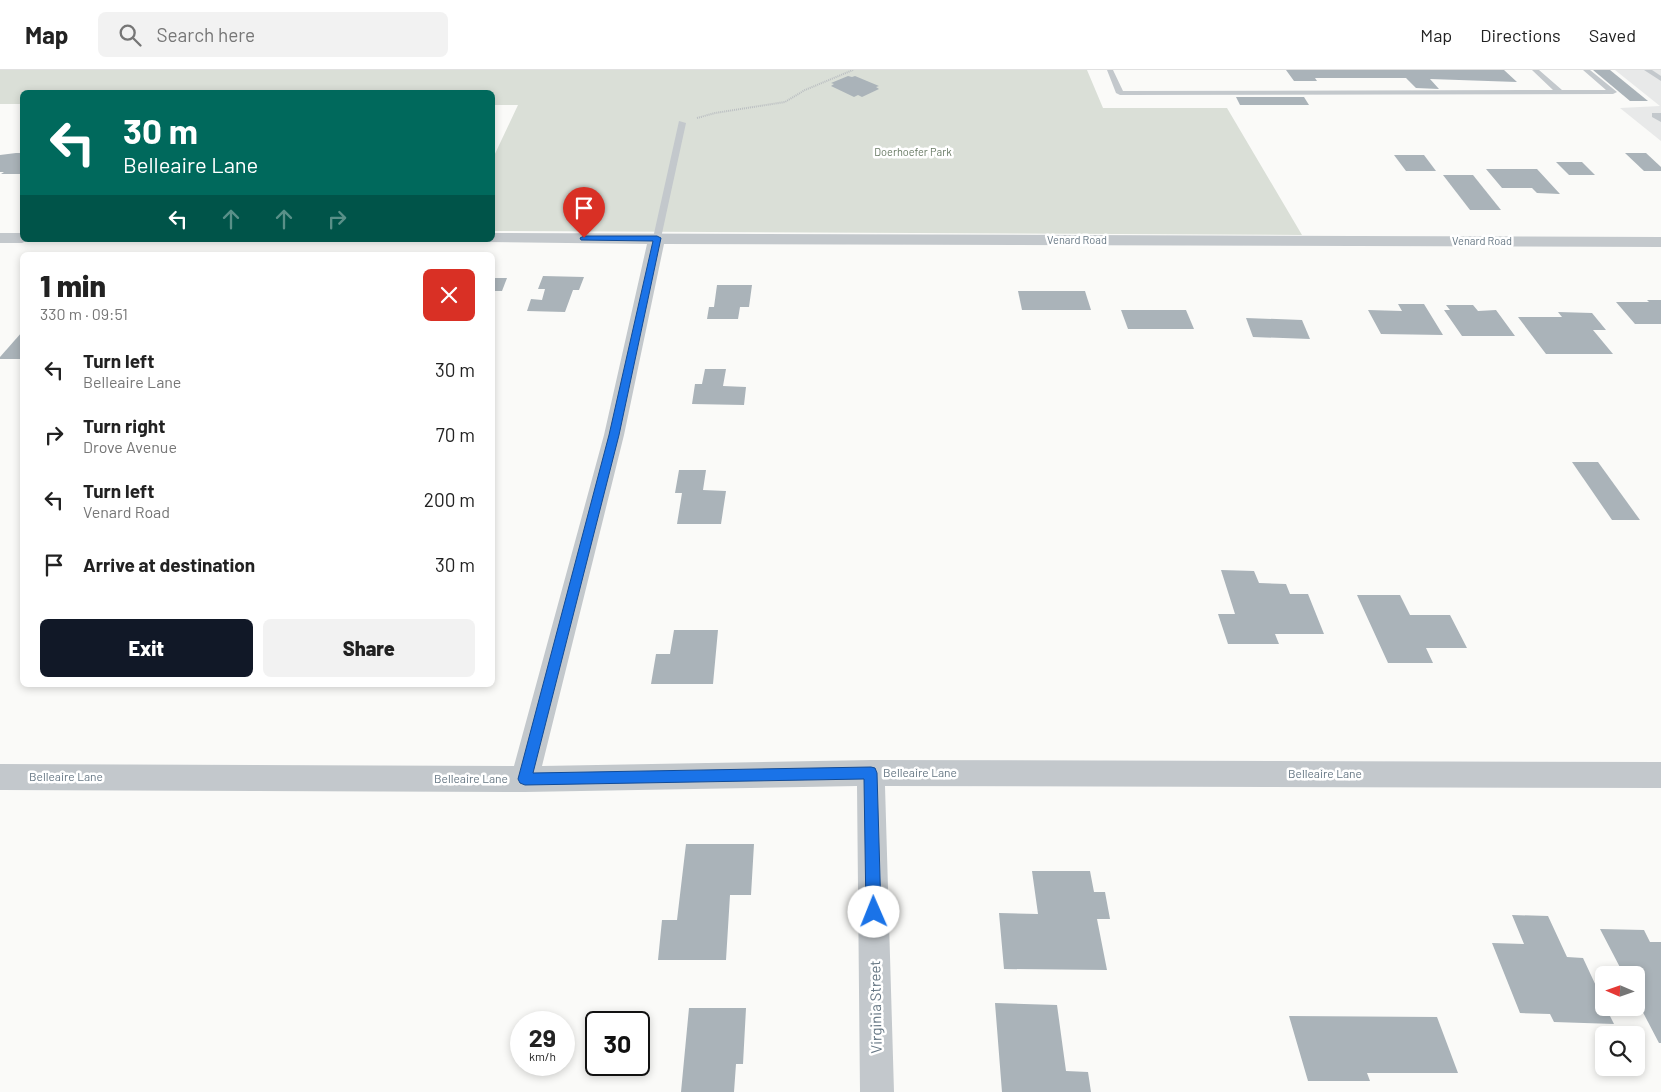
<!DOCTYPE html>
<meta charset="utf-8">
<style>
body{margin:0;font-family:Barlow,sans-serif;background:#f2f2f2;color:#222;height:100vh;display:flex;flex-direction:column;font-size:19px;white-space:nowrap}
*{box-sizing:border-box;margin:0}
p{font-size:16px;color:#767676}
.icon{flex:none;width:28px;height:28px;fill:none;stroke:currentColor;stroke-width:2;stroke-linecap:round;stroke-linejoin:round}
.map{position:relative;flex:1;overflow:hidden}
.sheet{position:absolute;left:20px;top:182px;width:475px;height:435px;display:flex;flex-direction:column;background:#fff;border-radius:8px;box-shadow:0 2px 8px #0003}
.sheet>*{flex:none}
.top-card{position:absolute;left:20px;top:20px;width:475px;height:152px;border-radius:8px;box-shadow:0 2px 8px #0003;background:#00695c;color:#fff;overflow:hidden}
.needle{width:32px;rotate:272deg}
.fabs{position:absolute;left:1595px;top:896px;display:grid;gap:10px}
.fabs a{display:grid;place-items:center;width:50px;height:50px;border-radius:8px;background:#fff;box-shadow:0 2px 8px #0003;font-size:25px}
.speed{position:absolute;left:510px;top:941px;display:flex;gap:10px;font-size:25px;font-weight:700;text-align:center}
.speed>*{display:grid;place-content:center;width:65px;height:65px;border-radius:50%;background:#fff;box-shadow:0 2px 8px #0003;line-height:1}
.speed small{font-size:12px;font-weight:400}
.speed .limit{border:2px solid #111;border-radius:8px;background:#fff;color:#111}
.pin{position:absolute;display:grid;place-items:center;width:42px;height:42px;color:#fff;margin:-51px -21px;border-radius:50% 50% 50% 0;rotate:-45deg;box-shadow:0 0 5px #0007}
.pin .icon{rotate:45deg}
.me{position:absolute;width:55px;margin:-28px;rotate:359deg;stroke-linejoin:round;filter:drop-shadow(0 0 4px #0008)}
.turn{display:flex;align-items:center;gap:18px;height:105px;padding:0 20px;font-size:22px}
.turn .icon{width:65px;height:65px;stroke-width:2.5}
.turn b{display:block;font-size:35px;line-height:42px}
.lanes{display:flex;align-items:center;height:48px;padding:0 20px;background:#0003;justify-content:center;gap:25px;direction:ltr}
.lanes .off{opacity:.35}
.round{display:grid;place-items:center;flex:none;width:52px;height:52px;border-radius:8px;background:#f2f2f2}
.head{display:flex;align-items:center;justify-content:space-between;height:85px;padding:0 20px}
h1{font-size:30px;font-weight:800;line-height:38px}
.button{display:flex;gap:10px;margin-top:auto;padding:10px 20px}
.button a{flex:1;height:58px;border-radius:8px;background:#111827;color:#fff;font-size:20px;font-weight:800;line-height:58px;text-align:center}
.button a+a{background:#f2f2f2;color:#222}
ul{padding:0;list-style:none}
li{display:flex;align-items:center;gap:15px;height:65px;padding:0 20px}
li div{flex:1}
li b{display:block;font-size:19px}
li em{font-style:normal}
header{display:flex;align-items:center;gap:30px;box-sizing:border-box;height:70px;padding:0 25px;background:#fff;border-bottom:1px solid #e0e0e0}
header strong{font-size:24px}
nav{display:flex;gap:28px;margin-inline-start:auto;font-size:18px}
.search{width:350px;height:45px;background:#f2f2f2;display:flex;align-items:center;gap:12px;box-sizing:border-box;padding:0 18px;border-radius:8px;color:#767676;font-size:19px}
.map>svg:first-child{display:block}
.built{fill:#e8e9e9}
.green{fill:#dadfd7}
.building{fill:#aab3b9}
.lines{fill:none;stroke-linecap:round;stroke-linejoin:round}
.path{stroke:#bbbfc2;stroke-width:2;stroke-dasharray:1 1;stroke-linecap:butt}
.lane{fill:#c3c8cc;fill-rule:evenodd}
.street{fill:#c3c8cc;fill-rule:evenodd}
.route{fill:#1a73e8;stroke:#114b97}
.labels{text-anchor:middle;stroke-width:5;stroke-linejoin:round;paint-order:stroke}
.far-park-label{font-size:11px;fill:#687a64;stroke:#fff}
.far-street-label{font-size:11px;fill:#657683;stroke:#fff}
.street-label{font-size:12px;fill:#657683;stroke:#fff}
.near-street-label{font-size:15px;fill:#657683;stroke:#fff}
</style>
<header>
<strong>Map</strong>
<div class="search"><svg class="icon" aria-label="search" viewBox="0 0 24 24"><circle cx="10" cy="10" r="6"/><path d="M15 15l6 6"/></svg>Search here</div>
<nav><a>Map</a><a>Directions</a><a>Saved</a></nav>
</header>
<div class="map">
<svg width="1661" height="1022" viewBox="0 0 1661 1022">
<rect width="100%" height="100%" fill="#fafaf8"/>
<!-- built -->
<polygon class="built" points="1615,0 1661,0 1661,71 1620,38 1660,36"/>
<!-- green -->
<polygon class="green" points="0,0 1087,0 1103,38 1227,38 1302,165 493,161 493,88 518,35 493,35 492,22 22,22 22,34 0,34"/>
<!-- building -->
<g class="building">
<polygon points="1286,0 1504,0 1517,12 1430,9 1439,19 1416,18 1406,8 1315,8 1317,11 1294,11"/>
<polygon points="1593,0 1610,0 1648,31 1630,31"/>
<polygon points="848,6 852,7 855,6 879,16 876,17 879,19 862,27 858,25 854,27 831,16 834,14 831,13"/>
<polygon points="1236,27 1304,27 1309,35 1240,35"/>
<polygon points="16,83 22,83 22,104 1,104 4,102 0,102 0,85"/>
<polygon points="1625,83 1646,83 1661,97 1661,101 1644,101"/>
<polygon points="1394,85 1424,85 1436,101 1406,101"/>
<polygon points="1556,92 1582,92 1595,105 1569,105"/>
<polygon points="1486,99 1537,99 1560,124 1537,123 1532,118 1502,118"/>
<polygon points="1443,105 1473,105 1501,140 1470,140"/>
<polygon points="543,206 584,207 579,220 573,220 565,242 527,241 531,229 542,230 545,219 538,219"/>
<polygon points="492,208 507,208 502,221 492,221"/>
<polygon points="717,215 752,215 749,237 740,237 738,249 707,249 709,237 714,237"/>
<polygon points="1018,221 1085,221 1091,240 1022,240"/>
<polygon points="1647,230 1661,230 1661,254 1635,254 1616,232 1649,232"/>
<polygon points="1398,234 1424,234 1443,265 1381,264 1368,240 1402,241"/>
<polygon points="1446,235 1473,235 1478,241 1496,240 1515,266 1462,266 1444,240 1450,240"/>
<polygon points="1121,240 1186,240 1194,259 1128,259"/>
<polygon points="1558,242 1592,243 1606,260 1593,260 1613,284 1546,284 1518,247 1562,247"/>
<polygon points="1246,248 1302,250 1310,269 1253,267"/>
<polygon points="22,262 22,289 0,289 0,287"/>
<polygon points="705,299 726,299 723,316 746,317 744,335 692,334 695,314 702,314"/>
<polygon points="1572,392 1598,392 1640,450 1612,450"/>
<polygon points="679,400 706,400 703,420 726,421 721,454 677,454 682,423 675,423"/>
<polygon points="1221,500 1254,501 1259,513 1286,514 1290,524 1308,524 1324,564 1275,564 1279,574 1228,574 1218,544 1235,544"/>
<polygon points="1357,525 1400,525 1410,545 1450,545 1467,578 1426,578 1433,593 1388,593"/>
<polygon points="674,560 718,560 713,614 651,614 656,584 670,584"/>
<polygon points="686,774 754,774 751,825 730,825 726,890 658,890 662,850 677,850"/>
<polygon points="1032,801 1090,801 1094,822 1105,822 1110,849 1097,849 1107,900 1004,899 999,843 1038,844"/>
<polygon points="1512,845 1548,846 1567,887 1583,888 1604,933 1604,938 1606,938 1614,954 1554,952 1550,944 1520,943 1492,873 1524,874"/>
<polygon points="1600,859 1644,860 1650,872 1661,872 1661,973 1659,973 1636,929 1636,905 1624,905"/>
<polygon points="995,933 1057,935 1066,1001 1088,1002 1091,1022 1002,1022"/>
<polygon points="689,938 746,938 743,994 736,994 734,1022 681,1022"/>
<polygon points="1289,946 1437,947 1458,1003 1367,1003 1370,1011 1308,1011"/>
</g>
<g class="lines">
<!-- path -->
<polyline class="path" points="697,48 715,43 785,32 805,20 853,0"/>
<!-- lane -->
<g class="lane">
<polygon points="1107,0 1113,0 1123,21 1553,20 1532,0 1539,0 1562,20 1606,20 1583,0 1590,0 1617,22 1613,24 1120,25 1116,23"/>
<polygon points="1644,0 1652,0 1661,6 1661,11"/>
<polygon points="1652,43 1661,43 1661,52 1652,47"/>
<polygon points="679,51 686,53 661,168 657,171 653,168"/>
</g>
<!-- street -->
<g class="street">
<polygon points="0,163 22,163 22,170 29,170 22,173 0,173"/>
<polygon points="492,163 1661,167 1661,177 664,174 624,365 542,696 871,690 1661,692 1661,718 885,716 894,1022 860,1022 857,716 525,722 0,720 0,694 514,696 604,365 647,174 486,172 485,170 492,170"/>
</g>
</g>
<!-- route -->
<polygon class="route" points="584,166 657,166 661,168 619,365 533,703 871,697 875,698 877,703 881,842 879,848 874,850 868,848 866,842 864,709 525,715 520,713 518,709 609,365 653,171 581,170 580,168"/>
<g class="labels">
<!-- far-park labels -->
<g class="far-park-label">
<text x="913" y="86">Doerhoefer Park</text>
</g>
<!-- far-street labels -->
<g class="far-street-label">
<text x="1077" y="174">Venard Road</text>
<text x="1482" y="175">Venard Road</text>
</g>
<!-- street labels -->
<g class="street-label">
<text x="920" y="707">Belleaire Lane</text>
<text x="1325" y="708">Belleaire Lane</text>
<text x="66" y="711">Belleaire Lane</text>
<text x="471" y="713">Belleaire Lane</text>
</g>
<!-- near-street labels -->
<g class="near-street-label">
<text transform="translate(876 937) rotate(-91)" y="5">Virginia Street</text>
</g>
</g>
</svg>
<div class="fabs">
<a><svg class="needle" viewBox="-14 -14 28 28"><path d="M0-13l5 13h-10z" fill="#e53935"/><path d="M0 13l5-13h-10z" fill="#767676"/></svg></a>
<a><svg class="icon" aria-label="search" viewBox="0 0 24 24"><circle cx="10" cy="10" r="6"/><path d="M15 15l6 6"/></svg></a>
</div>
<div class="speed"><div>29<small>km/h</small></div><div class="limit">30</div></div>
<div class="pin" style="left:584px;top:168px;background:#d93025"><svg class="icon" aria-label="arrive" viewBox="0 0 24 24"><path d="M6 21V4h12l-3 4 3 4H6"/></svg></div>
<svg class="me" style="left:874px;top:842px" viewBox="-20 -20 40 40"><circle r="19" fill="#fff"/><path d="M0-13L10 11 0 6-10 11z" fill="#1a73e8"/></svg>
<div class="top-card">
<div class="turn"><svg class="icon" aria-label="left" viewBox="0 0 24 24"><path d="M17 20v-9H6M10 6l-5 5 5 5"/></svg><div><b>30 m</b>Belleaire Lane</div></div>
<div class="lanes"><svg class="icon" aria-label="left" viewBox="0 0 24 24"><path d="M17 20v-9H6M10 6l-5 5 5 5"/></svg><svg class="icon off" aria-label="ahead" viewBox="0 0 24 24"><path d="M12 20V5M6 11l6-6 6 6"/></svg><svg class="icon off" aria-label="ahead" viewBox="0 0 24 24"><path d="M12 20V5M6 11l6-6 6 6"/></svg><svg class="icon off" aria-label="right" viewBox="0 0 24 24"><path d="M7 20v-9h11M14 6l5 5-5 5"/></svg></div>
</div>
<section class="sheet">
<div class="head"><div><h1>1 min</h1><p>330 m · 09:51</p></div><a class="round" style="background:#d93025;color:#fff"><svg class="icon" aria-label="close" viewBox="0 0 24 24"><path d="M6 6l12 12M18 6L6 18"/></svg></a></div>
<ul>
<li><svg class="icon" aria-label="left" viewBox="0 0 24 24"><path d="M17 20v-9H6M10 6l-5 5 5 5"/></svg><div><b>Turn left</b><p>Belleaire Lane</p></div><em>30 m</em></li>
<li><svg class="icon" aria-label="right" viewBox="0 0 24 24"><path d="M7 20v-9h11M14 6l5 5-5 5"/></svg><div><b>Turn right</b><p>Drove Avenue</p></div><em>70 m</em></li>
<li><svg class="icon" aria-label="left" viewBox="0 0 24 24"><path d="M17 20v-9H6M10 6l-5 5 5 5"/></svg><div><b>Turn left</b><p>Venard Road</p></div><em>200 m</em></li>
<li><svg class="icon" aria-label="arrive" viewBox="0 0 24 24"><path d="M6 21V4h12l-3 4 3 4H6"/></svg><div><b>Arrive at destination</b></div><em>30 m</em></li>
</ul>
<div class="button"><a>Exit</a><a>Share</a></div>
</section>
</div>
